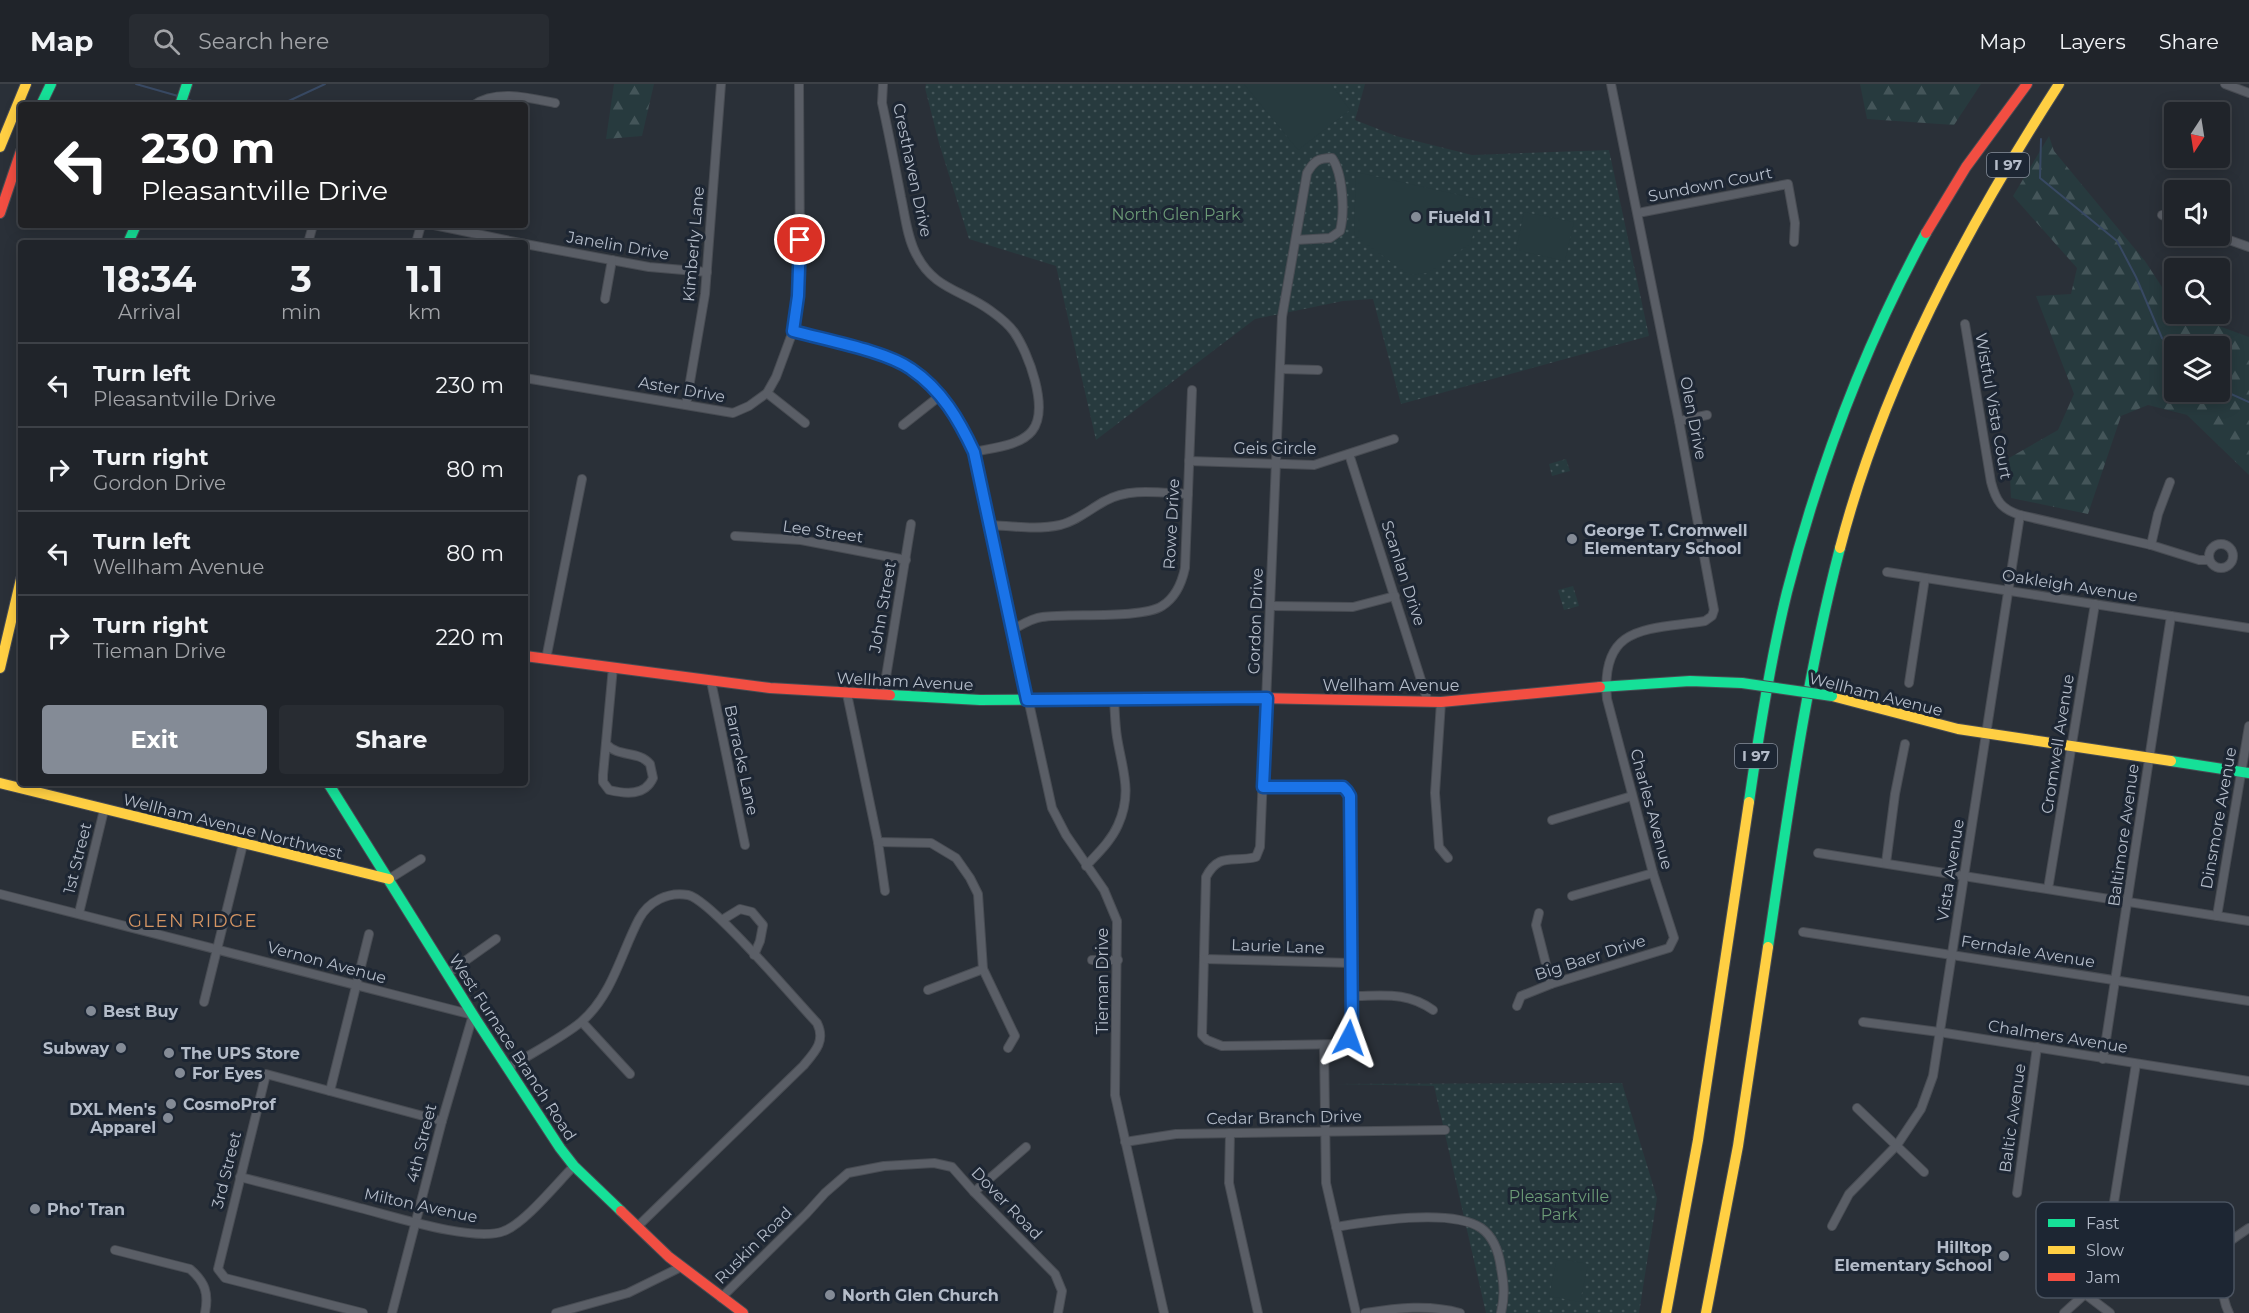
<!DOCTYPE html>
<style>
body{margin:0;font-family:Montserrat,sans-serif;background:#282c32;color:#f1f3f6;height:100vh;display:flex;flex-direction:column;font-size:22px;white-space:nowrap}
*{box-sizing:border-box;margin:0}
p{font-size:20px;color:#a2a4a8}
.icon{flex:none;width:33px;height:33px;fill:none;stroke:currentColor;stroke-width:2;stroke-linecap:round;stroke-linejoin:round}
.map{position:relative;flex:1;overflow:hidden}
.details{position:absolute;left:18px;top:156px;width:510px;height:546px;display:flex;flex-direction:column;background:#20242a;border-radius:6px;box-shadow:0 3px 15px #0003,0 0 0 2px #3d4147}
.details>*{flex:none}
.hud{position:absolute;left:18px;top:18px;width:510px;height:126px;border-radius:6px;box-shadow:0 3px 15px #0003,0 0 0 2px #3d4147;background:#202124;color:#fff;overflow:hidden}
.needle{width:39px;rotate:192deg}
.tools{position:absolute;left:2164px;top:18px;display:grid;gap:12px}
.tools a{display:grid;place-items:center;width:66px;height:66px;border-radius:6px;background:#20242a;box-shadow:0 3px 15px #0003,0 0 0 2px #3d4147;font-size:30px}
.pin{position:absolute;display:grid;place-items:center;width:51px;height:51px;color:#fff;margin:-26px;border:3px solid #fff;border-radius:50%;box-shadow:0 2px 6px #0007}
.me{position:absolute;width:66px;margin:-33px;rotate:4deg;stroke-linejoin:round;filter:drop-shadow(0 0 4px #0008)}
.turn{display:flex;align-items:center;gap:21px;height:126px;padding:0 24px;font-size:27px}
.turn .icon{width:78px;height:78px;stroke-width:2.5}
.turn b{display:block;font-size:42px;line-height:51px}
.eta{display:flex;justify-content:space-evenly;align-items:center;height:102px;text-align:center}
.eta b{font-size:36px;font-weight:700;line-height:42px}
.action{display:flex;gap:12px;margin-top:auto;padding:12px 24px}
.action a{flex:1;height:69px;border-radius:6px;background:#848b96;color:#fff;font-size:24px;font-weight:700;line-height:69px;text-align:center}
.action a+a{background:#282c32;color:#f1f3f6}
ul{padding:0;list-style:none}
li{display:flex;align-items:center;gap:18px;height:84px;padding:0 24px;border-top:2px solid #3d4147}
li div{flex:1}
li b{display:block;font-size:22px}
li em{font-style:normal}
header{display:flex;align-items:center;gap:36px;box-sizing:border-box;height:84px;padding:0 30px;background:#20242a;border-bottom:2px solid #3d4147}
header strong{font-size:28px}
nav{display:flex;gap:33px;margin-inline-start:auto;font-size:21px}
.search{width:420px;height:54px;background:#282c32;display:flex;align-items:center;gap:15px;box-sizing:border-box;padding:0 21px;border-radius:6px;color:#a2a4a8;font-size:22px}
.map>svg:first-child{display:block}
.forest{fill:url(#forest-firs);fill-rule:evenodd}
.park{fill:url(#park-dots)}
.pitch{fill:#273a3e}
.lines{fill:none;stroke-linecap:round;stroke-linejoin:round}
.stream{stroke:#384963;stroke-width:2}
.street-casing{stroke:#484c53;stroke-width:10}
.fast-casing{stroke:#484c53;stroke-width:12}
.slow-casing{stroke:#484c53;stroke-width:12}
.jam-casing{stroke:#484c53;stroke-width:12}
.street{stroke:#5a5e66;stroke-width:8}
.fast{stroke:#16e098;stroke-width:10}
.slow{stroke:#ffcf43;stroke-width:10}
.jam{stroke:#f24e42;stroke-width:10}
.fast-bridge-casing{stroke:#484c53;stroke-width:12;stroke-linecap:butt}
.fast-bridge{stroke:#16e098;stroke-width:10}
.route-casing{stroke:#114b97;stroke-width:15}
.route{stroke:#1a73e8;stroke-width:10}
.poi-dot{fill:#848b96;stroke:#1d2633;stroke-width:2}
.labels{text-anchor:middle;stroke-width:6;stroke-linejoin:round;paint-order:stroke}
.shield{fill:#1d2633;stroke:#878f9c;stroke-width:1.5}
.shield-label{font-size:15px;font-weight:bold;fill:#b4bcc9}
.street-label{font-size:16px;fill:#b4bcc9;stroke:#1d2633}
.park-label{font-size:16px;fill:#6b9a76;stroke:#1d2633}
.poi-label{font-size:16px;font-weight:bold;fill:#b4bcc9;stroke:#1d2633;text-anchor:start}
.neighbourhood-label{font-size:18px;letter-spacing:1.5px;fill:#d59563;stroke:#1d2633}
.key{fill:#1d2633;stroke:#4a5360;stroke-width:1.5}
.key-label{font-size:16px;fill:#b4bcc9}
</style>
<header>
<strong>Map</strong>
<div class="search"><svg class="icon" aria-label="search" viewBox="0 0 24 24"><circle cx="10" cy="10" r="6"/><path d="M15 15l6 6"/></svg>Search here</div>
<nav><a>Map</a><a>Layers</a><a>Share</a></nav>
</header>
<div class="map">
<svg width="2249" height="1229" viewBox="0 0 2249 1229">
<defs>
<pattern id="forest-firs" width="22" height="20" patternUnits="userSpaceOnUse" patternTransform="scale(1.5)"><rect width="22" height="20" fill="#273a3e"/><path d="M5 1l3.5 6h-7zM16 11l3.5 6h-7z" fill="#445559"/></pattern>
<pattern id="park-dots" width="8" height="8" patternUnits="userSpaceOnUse" patternTransform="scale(1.5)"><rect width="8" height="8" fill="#273a3e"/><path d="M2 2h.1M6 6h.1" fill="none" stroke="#445559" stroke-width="1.8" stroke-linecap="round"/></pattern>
</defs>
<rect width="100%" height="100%" fill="#2a3038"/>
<!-- forest -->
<g class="forest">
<polygon points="614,0 654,0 642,52 606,55"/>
<polygon points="1860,0 1981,0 1954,41 1867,35"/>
<path d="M2049 52 2054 67 2145 177 2175 223V230H2186L2249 253V391L2187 331 2148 321 2121 332 2088 430 2011 414 2009 374 2058 346 2074 310 2036 212 2071 210 2077 184 2013 112ZM2175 262H2220V308H2175Z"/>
</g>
<!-- park -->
<g class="park">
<polygon points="926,0 1365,0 1355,36 1396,52 1472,71 1609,66 1649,252 1401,320 1373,215 1343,217 1255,235 1096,356 1056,182 969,155 939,59 925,4"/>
<polygon points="1566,375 1570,387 1552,392 1549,380"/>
<polygon points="1573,502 1579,522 1564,526 1558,506"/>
<polygon points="1622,999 1657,1114 1639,1229 1486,1229 1434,1002 1335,1000"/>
</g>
<!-- pitch -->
<g class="pitch">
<polygon points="1244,0 1331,0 1350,26 1298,66"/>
<polygon points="1356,88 1482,116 1471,159 1428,189 1409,191 1354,151"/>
<polygon points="1524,128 1574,138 1565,177 1516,166"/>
<polygon points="1557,1174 1588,1180 1580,1218 1549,1212"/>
</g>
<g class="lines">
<!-- stream -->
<g class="stream">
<polyline points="136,0 178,12"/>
<polyline points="186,15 203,21"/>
<polyline points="280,21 325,0"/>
<polyline points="2041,55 2040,94 2117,157 2136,193 2162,254 2175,267"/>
<polyline points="2220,305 2249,318"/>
</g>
<defs>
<g id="street">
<path d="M883 0 882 19C889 50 895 82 901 113 905 131 907 153 916 170 934 206 963 206 991 227 998 232 1009 241 1014 248 1028 268 1050 325 1032 347 1020 362 991 364 974 368"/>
<polyline points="2225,0 2249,9"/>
<path d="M474 21C496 5 530 14 555 19"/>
<polyline points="1638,129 1788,100 1795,139 1794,158"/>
<polyline points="2162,131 2175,136"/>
<polyline points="434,141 520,159"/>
<polyline points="2218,152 2249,163"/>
<polyline points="308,159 313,141"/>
<polyline points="416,159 421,141"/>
<polyline points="525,160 649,183 707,188"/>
<polyline points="605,215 612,176"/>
<path d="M1965 240 1991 398C1996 417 2001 425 2020 431L2151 461 2199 476H2209"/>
<path d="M793 247C825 256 886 267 911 285 942 306 959 336 974 368L1052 724 1066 751 1104 806 1117 837 1115 1011 1164 1229"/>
<polyline points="1281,285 1318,286"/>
<polyline points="525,294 733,329 749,322 767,309 776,293 793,247 800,178 799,0"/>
<polyline points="767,309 805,339"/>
<polyline points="686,321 705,210 721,0"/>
<polyline points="1679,337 1707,331"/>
<polyline points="903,341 941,311"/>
<polyline points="1349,370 1428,618"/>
<polyline points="1189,377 1314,381 1394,355"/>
<path d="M990 441C1012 442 1037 446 1060 441 1077 437 1090 425 1105 417 1129 403 1161 409 1188 410"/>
<polyline points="735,452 801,456 906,476"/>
<circle cx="2221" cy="472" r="12"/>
<polyline points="2151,461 2158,430 2170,398"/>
<polyline points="1887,488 2249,544"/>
<polyline points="1272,522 1353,523 1395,512"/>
<path d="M1012 546C1021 541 1032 534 1042 533 1069 529 1142 535 1162 522 1175 514 1182 498 1185 484L1192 306"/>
<polyline points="546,575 582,395"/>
<polyline points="711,597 745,761"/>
<polyline points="1909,599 1925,494"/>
<polyline points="847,610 878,758 885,807"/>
<polyline points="883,611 911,440"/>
<polyline points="1441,618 1435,709 1439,763 1448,774"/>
<path d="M606 660C619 674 638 666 650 680L653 694C645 712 626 710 609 706L603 698V691L613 583"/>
<path d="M1263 703H1343L1350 712 1352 947 1349 954 1342 960 1222 962 1207 956 1202 951 1206 793C1219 768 1232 779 1256 773L1260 763 1282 233 1307 89C1314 77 1318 74 1332 74 1343 90 1345 128 1340 147L1330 154 1296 156"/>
<polyline points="1552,736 1632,712"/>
<polyline points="878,758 931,759 956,774 970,794 978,810 983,885 1015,952 1008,964"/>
<polyline points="1818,769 2249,837"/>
<polyline points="1886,779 1895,710 1905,660"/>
<path d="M1086 782C1098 769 1111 757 1118 741 1133 708 1122 685 1117 653 1115 641 1115 628 1114 615"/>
<polyline points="389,795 421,775"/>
<polyline points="2048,805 2095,520"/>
<polyline points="0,810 473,931 442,1037 392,1229"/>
<polyline points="1572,812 1653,789"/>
<polyline points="79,829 104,726"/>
<polyline points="1539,829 1536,841 1551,900"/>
<polyline points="2217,832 2249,642"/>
<polyline points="722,836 740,825 752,828 763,841 760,857 754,871"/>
<polyline points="1803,848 2249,917"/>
<polyline points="1204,875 1351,879"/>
<polyline points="1092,876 1118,876"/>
<polyline points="448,889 496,855"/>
<polyline points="928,906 983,885"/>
<path d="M1351 912C1383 912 1406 907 1433 926"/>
<polyline points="204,918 243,760"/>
<path d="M1517 922 1521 912 1551 900 1669 864 1674 854 1653 789 1607 615C1600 539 1649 546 1705 537L1712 532 1714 526 1679 337 1611 0"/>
<polyline points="582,938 630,990"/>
<polyline points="1863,938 1939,948 2249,997"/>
<polyline points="1324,961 1326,1099 1356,1229"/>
<polyline points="2103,975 2171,532"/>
<path d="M508 984C530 970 562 954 581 938 612 912 621 869 639 835 648 818 668 807 688 811 711 816 796 917 817 939 826 957 815 968 803 982L637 1143"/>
<polyline points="330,1007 369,850"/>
<polyline points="1857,1024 1924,1088"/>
<polyline points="1230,1049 1229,1099 1258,1229"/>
<polyline points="1125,1058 1176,1050 1445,1046"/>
<path d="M240 1093C280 1103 320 1113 360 1124 392 1132 475 1159 504 1147 525 1139 557 1099 574 1082"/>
<polyline points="974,1108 1026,1063"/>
<polyline points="2017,1109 2037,963"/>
<polyline points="1832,1142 1849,1110 1897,1061 1921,1025 1933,992 2020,431"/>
<path d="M1336 1143C1371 1137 1451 1124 1481 1144 1494 1153 1499 1169 1501 1184 1504 1200 1505 1212 1501 1229"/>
<path d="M115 1166 190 1185C205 1198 209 1209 205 1229"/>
<polyline points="2085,1210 2103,1180 2107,1162 2136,980"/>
<polyline points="721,1214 806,1130 825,1109 848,1089 884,1082 934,1079 952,1083 974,1108 1055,1190 1062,1207 1058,1229"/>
<polyline points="363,1229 225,1194 218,1185 266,990 442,1037"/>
<polyline points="556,1229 628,1209 681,1183"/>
<path d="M1365 1229C1397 1224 1429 1220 1460 1229"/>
<polyline points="2064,1229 2085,1210 2110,1229"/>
<path d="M2229 1229C2217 1206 2226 1181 2230 1157L2249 1144"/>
</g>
<g id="fast">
<polyline points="41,21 51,0"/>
<polyline points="180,21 187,0"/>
<polyline points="128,159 136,141"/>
<polyline points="1600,603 1690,597 1742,599"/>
<polyline points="890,611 980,616 1254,614"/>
<polyline points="2171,677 2249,689"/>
<polyline points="328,699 473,931 560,1064 574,1082 621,1127"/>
<path d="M1749 718C1759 648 1770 577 1787 508 1819 383 1864 263 1926 149"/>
<path d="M1768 863C1788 729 1806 595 1840 464"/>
</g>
<g id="slow">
<polyline points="0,63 26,0"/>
<path d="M1840 464C1883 298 1967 143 2059 0"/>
<polyline points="0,584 21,495"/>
<polyline points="1832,612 1958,645 2171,677"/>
<polyline points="0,699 389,795"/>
<polyline points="1666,1229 1698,1056 1749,718"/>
<polyline points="1706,1229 1738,1062 1768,863"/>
</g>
<g id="jam">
<polyline points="0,129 21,67"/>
<polyline points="1926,149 1966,83 2027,0"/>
<polyline points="525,572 770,604 890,611"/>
<polyline points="1254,614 1441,618 1600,603"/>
<polyline points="621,1127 669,1173 743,1229"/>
</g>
</defs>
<!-- street casing -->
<use href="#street" class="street-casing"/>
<!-- fast casing -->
<use href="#fast" class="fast-casing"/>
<!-- slow casing -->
<use href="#slow" class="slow-casing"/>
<!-- jam casing -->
<use href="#jam" class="jam-casing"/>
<!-- street -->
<use href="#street" class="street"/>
<!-- fast -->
<use href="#fast" class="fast"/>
<!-- slow -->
<use href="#slow" class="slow"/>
<!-- jam -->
<use href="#jam" class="jam"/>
<defs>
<polyline id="fast-bridge" points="1742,599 1832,612"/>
</defs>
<!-- fast-bridge casing -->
<use href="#fast-bridge" class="fast-bridge-casing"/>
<!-- fast-bridge -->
<use href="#fast-bridge" class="fast-bridge"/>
</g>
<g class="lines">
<defs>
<path id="route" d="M800 156 798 212 793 247C825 256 886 267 911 285 942 306 959 336 974 368L1027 616 1267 614 1263 703H1343L1347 707 1350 712 1352 947 1349 954"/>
</defs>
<!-- route casing -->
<use href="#route" class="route-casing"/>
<!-- route -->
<use href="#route" class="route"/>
</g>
<!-- markers -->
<g class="poi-dot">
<circle cx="1416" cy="133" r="6"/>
<circle cx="1572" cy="455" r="6"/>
<circle cx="91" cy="927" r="6"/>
<circle cx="121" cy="964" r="6"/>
<circle cx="169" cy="969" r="6"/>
<circle cx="180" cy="989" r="6"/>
<circle cx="171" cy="1020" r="6"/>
<circle cx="168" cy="1034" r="6"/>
<circle cx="35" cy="1125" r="6"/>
<circle cx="2004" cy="1172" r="6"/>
<circle cx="830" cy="1211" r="6"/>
</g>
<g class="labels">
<!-- shield labels -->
<g class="shield">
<rect x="1987" y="69" width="42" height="24" rx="4.5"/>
<rect x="1735" y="660" width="42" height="24" rx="4.5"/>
</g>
<g class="shield-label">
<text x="2008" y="86">I 97</text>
<text x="1756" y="677">I 97</text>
</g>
<!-- street labels -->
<g class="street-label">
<text transform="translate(913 86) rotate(78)" y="6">Cresthaven Drive</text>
<text transform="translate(1710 100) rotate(-11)" y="6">Sundown Court</text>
<text transform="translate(693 160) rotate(-85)" y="6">Kimberly Lane</text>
<text transform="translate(618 161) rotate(10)" y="6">Janelin Drive</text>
<text transform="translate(682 305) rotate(10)" y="6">Aster Drive</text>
<text transform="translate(1994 322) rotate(80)" y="6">Wistful Vista Court</text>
<text transform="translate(1694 334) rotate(79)" y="6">Olen Drive</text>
<text x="1275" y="370">Geis Circle</text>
<text transform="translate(1171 440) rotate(-87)" y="6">Rowe Drive</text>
<text transform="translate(823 447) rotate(8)" y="6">Lee Street</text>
<text transform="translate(1404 489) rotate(72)" y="6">Scanlan Drive</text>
<text transform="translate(2070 501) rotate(9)" y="6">Oakleigh Avenue</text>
<text transform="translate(882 523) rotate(-80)" y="6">John Street</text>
<text transform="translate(1255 537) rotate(-88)" y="6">Gordon Drive</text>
<text transform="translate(905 597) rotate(3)" y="6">Wellham Avenue</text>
<text x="1391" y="607">Wellham Avenue</text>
<text transform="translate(1876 610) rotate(14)" y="6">Wellham Avenue</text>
<text transform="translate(2057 660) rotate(-81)" y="6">Cromwell Avenue</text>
<text transform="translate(742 676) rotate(78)" y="6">Barracks Lane</text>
<text transform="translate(1652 725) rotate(75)" y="6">Charles Avenue</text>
<text transform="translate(2218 734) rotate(-80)" y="6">Dinsmore Avenue</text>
<text transform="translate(233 742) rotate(14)" y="6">Wellham Avenue Northwest</text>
<text transform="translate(2123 751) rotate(-82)" y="6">Baltimore Avenue</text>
<text transform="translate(77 774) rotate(-76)" y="6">1st Street</text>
<text transform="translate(1950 786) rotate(-81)" y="6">Vista Avenue</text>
<text transform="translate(1278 862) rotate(2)" y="6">Laurie Lane</text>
<text transform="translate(2028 867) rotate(9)" y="6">Ferndale Avenue</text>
<text transform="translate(1590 873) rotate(-18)" y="6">Big Baer Drive</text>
<text transform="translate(327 878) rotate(15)" y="6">Vernon Avenue</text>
<text transform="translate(1102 897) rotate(-90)" y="6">Tieman Drive</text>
<text transform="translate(2058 952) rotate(9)" y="6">Chalmers Avenue</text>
<text transform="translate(513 963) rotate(57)" y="6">West Furnace Branch Road</text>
<text transform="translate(1284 1033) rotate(-1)" y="6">Cedar Branch Drive</text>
<text transform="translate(2012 1034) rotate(-82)" y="6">Baltic Avenue</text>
<text transform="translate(421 1059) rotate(-76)" y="6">4th Street</text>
<text transform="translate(226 1086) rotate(-76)" y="6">3rd Street</text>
<text transform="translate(1007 1119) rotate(46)" y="6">Dover Road</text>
<text transform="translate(421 1121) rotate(12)" y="6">Milton Avenue</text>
<text transform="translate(753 1161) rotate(-45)" y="6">Ruskin Road</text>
</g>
<!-- park labels -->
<g class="park-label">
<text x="1176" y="136">North Glen Park</text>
<text x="1559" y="1118">Pleasantville<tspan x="1559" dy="18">Park</tspan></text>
</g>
<!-- poi labels -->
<g class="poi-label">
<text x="1428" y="139">Fiueld 1</text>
<text x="1584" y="452">George T. Cromwell<tspan x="1584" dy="18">Elementary School</tspan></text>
<text x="103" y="933">Best Buy</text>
<text x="109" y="970" text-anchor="end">Subway</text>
<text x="181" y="975">The UPS Store</text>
<text x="192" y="995">For Eyes</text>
<text x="183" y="1026">CosmoProf</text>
<text x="156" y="1031" text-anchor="end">DXL Men's<tspan x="156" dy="18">Apparel</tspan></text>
<text x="47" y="1131">Pho' Tran</text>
<text x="1992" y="1169" text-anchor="end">Hilltop<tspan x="1992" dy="18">Elementary School</tspan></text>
<text x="842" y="1217">North Glen Church</text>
</g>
<!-- neighbourhood labels -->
<g class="neighbourhood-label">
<text x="193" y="843">GLEN RIDGE</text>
</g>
</g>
<!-- legend -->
<rect x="2036" y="1118" width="198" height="96" rx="9" class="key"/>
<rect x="2048" y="1135" width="27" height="8" fill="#16e098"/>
<rect x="2048" y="1162" width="27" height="8" fill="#ffcf43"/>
<rect x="2048" y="1189" width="27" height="8" fill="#f24e42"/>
<g class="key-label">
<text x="2086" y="1145">Fast</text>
<text x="2086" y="1172">Slow</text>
<text x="2086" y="1199">Jam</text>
</g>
</svg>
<div class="tools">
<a><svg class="needle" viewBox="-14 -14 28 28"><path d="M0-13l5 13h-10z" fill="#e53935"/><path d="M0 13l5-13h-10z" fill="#a2a4a8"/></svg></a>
<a><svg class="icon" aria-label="sound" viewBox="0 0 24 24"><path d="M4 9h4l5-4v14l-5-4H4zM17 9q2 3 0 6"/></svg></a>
<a><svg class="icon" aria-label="search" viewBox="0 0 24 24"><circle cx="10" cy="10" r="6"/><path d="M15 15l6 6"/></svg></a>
<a><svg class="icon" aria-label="layers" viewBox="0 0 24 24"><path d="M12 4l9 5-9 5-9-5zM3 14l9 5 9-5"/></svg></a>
</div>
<div class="pin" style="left:800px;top:156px;background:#d93025"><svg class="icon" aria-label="arrive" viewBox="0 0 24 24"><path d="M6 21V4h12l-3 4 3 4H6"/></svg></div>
<svg class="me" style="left:1349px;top:954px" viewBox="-20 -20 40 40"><path d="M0-17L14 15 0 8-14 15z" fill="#1a73e8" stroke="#fff" stroke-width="4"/></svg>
<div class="hud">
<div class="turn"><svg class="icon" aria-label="left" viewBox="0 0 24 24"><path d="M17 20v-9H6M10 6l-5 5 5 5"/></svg><div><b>230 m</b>Pleasantville Drive</div></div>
</div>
<section class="details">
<div class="eta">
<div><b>18:34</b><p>Arrival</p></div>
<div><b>3</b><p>min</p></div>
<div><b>1.1</b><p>km</p></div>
</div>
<ul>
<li><svg class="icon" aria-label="left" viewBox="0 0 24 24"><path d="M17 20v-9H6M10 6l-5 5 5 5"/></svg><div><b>Turn left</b><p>Pleasantville Drive</p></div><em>230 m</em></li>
<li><svg class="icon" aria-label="right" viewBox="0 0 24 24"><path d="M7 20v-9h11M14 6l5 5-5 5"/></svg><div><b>Turn right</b><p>Gordon Drive</p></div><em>80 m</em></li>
<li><svg class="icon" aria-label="left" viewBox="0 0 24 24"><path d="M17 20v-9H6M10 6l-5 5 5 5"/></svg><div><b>Turn left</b><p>Wellham Avenue</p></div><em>80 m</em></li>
<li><svg class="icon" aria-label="right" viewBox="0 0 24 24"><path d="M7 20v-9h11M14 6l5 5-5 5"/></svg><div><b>Turn right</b><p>Tieman Drive</p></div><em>220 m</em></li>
</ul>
<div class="action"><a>Exit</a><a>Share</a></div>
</section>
</div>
